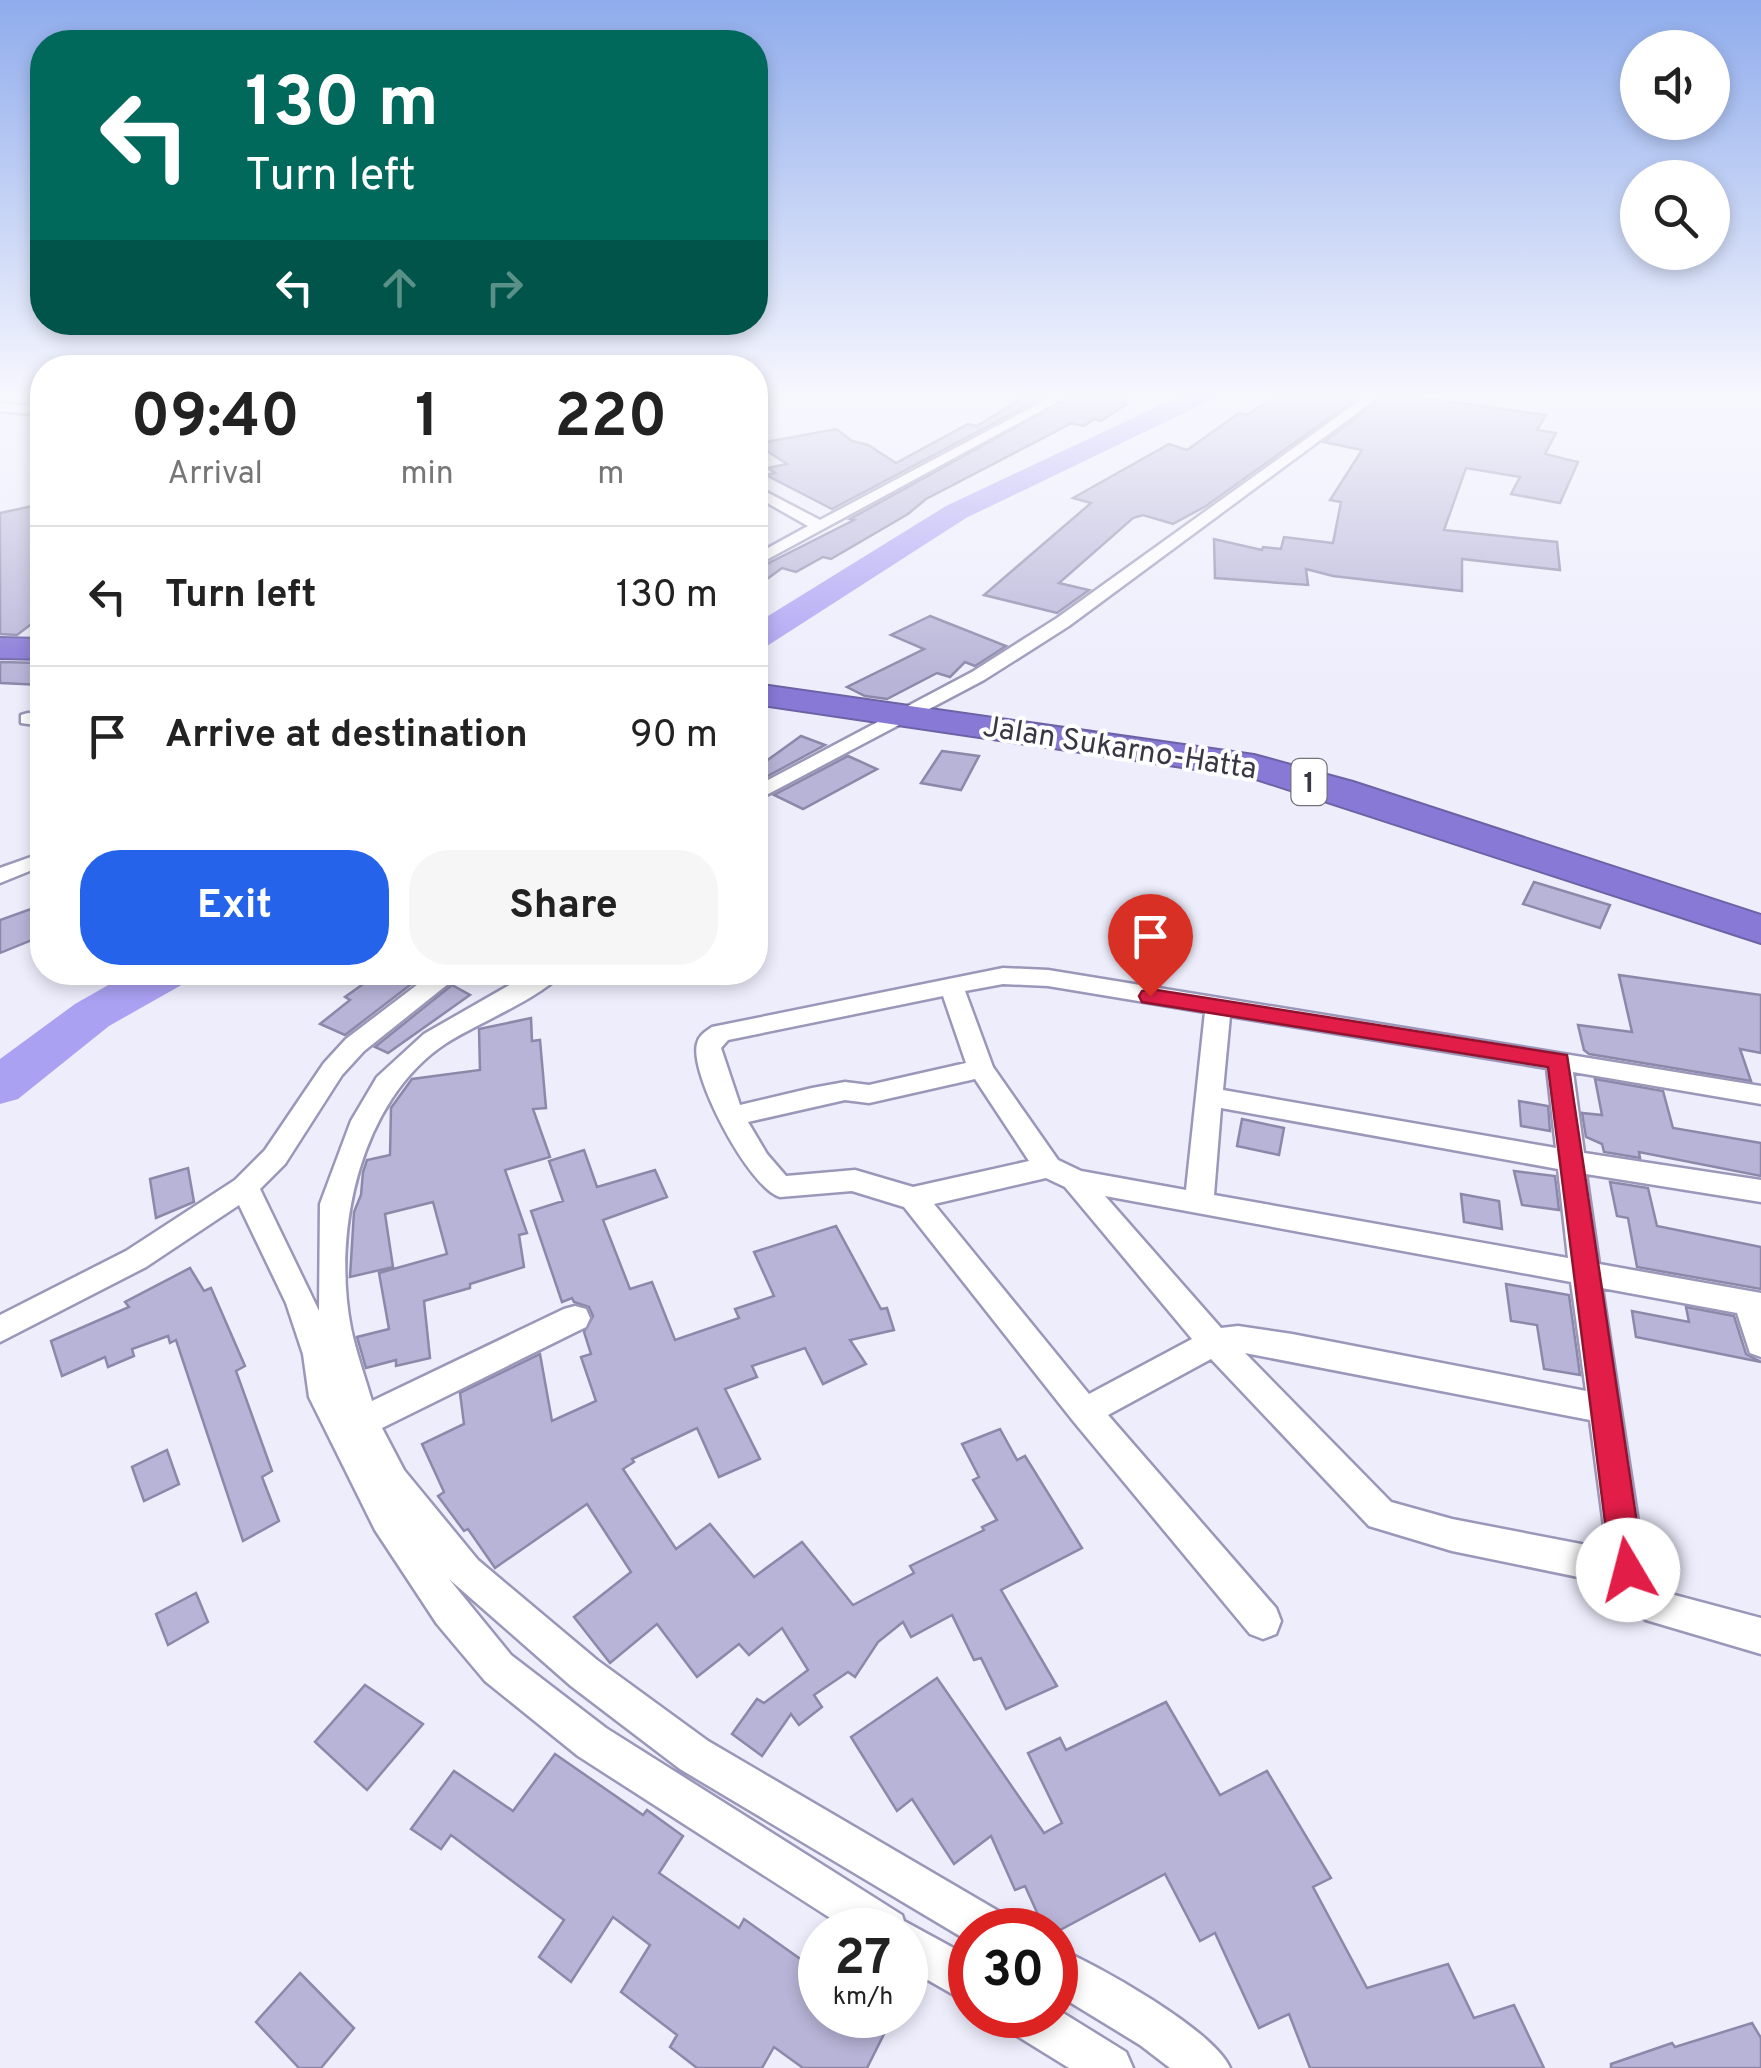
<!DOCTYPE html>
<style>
body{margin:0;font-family:Overpass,sans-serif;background:#f6f6f6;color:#222;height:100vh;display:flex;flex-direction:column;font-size:38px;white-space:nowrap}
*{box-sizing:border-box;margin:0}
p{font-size:32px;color:#767676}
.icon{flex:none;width:55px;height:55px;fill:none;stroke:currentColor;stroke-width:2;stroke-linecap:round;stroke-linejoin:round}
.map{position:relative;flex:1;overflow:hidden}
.details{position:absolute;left:30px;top:355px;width:738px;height:630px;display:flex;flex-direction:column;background:#fff;border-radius:40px;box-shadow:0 5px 15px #0003}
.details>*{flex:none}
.banner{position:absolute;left:30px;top:30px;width:738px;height:305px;border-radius:40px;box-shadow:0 5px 15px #0003;background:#00695c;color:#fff;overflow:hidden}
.controls{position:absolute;left:1620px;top:30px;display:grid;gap:20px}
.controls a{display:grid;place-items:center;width:110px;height:110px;border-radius:50%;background:#fff;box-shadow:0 5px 15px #0003;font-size:50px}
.speed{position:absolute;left:798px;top:1908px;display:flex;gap:20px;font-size:50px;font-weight:700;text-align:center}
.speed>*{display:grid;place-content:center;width:130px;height:130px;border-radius:50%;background:#fff;box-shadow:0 5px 15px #0003;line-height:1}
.speed small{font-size:25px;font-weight:400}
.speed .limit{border:15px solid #d22;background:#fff;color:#111}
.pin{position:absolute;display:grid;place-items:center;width:85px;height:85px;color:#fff;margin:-102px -42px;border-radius:50% 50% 50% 0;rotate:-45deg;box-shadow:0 0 10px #0007}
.pin .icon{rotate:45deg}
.me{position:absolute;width:110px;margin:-55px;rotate:352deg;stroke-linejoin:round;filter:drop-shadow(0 0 8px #0008)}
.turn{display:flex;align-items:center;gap:35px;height:210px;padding:0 50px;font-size:45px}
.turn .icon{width:130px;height:130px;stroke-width:2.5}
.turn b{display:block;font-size:70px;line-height:85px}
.lanes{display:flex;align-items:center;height:95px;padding:0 50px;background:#0003;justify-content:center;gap:50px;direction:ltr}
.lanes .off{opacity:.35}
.eta{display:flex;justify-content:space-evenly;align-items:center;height:170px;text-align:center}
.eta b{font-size:60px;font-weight:700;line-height:70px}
.button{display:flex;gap:20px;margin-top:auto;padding:20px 50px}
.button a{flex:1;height:115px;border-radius:40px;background:#2563eb;color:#fff;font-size:40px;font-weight:700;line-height:115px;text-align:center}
.button a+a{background:#f6f6f6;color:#222}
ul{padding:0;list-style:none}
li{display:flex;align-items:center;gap:30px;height:140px;padding:0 50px;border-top:2px solid #e0e0e0}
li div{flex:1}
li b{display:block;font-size:38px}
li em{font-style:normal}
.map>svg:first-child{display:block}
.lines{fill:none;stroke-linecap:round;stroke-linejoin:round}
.river{fill:#aba1f3;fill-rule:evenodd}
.building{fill:#b7b4d7;stroke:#8b88a9;stroke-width:2.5}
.street-casing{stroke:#9a97b9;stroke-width:5}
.highway-casing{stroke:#6c62a4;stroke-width:4}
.street{fill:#fff;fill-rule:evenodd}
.highway{fill:#8879d7;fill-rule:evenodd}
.route{fill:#e11d48;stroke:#92132f;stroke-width:2.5}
.labels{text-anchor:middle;stroke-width:8;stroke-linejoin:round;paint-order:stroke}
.shield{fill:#fff;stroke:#74737d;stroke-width:2.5}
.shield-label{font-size:28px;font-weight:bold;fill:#383745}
.street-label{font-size:30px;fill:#383745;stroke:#fff}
</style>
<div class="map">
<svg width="1761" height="2068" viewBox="0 0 1761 2068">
<rect width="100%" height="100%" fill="#eeedfc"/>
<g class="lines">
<!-- river -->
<g class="river">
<polygon points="1186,393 1218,393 1215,398 966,518 767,646 755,649 755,624 946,506"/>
<polygon points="131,972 191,972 185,983 109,1026 18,1099 0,1104 0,1059 75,1004"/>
</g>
</g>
<!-- building -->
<g class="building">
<polygon points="1031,393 1051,393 832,509 766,475 775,473 768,468 787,464 756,444 836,429 852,441 868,445 896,463 968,424 977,426"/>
<polygon points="1077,393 1132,393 1116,401 1127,404 1101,421 1094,419 1084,426 1072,423 926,499 908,514 831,559 823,557 796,572 782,568 755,588 755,570 854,520 850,519"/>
<polygon points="1282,393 1364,393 1206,506 1173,524 1143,515 1133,518 1059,583 1089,590 1057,613 984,595 1091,503 1073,498 1169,444 1187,450 1239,413 1246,415"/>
<polygon points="1388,393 1546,415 1537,430 1556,433 1545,454 1578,462 1560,503 1511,494 1520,477 1466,468 1444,530 1557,542 1560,570 1462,559 1462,591 1333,576 1306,569 1308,585 1215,578 1214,539 1262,550 1263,547 1281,549 1284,537 1333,543 1341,502 1330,500 1362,450 1324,442"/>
<polygon points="42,504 42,616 17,635 0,634 0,513"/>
<polygon points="930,616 1006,646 975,666 965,662 950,677 937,673 887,699 865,696 847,687 924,649 891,635"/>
<polygon points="0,662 42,663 42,685 0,683"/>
<polygon points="801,736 825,745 755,783 755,769"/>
<polygon points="942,751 979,756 961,790 921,783"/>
<polygon points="848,756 877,769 803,809 774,795"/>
<polygon points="1534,882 1610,905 1600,928 1523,904"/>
<polygon points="42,905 42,936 0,953 0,920"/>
<polygon points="380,972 427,972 345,1035 320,1024 350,1000 345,997"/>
<polygon points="1619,975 1761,995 1761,1053 1740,1049 1751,1081 1589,1054 1584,1050 1578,1025 1632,1032"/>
<polygon points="452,985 470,995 388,1053 375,1047"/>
<polygon points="531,1018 532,1041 540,1040 546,1108 533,1109 550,1157 505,1170 527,1233 519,1235 524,1267 470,1284 470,1288 424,1301 430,1358 396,1366 396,1360 366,1368 357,1337 389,1329 379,1273 447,1254 433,1202 385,1214 393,1267 350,1277 354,1212 361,1195 363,1172 367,1160 390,1155 391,1108 412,1079 480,1070 479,1029"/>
<polygon points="1595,1079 1663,1091 1673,1128 1761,1143 1761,1176 1639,1152 1640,1158 1604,1152 1602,1144 1586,1137 1582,1113 1602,1115"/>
<polygon points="1519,1101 1548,1106 1550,1131 1521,1126"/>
<polygon points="1242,1119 1284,1128 1279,1155 1237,1146"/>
<polygon points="584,1150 597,1187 655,1170 667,1197 603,1220 630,1289 652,1282 675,1340 739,1318 735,1309 774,1296 754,1252 836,1226 881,1309 887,1308 894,1330 850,1340 866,1364 823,1384 805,1348 752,1366 757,1377 725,1389 760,1459 719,1477 697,1428 632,1459 634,1462 623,1469 676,1549 710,1524 754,1577 802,1542 853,1605 914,1573 910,1566 984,1530 982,1527 997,1520 973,1480 979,1477 962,1444 1000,1429 1017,1460 1025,1456 1082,1548 1001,1590 1057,1686 1006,1709 981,1658 974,1660 952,1615 911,1637 903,1622 878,1642 855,1677 848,1672 814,1695 822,1707 799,1725 791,1714 762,1756 732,1734 757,1699 764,1703 808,1670 782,1628 749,1655 739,1644 697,1677 657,1624 610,1663 574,1617 631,1572 587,1504 495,1568 468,1529 464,1531 438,1496 444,1492 422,1444 464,1424 460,1393 540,1354 552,1421 596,1401 581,1357 591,1354 584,1332 593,1316 589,1307 574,1302 572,1298 562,1302 531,1211 563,1201 549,1161"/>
<polygon points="188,1168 194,1202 156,1218 150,1179"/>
<polygon points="1514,1171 1555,1176 1559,1210 1522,1205"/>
<polygon points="1610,1182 1648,1188 1657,1226 1761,1247 1761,1289 1637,1267 1628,1218 1617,1216"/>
<polygon points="1461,1194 1499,1201 1502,1229 1464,1222"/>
<polygon points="190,1268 204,1291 211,1288 245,1366 236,1371 272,1471 262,1477 279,1521 243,1541 176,1340 170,1343 168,1336 132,1349 134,1356 108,1367 105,1357 62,1376 51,1341 129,1307 125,1302"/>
<polygon points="1506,1284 1569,1295 1580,1375 1544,1369 1537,1325 1511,1321"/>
<polygon points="1686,1307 1734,1316 1746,1354 1761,1362 1636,1337 1632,1311 1689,1322"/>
<polygon points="167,1450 179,1484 144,1501 132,1467"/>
<polygon points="196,1593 208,1622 168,1645 156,1614"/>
<polygon points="937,1678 1044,1833 1062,1823 1028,1753 1060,1738 1066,1750 1166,1702 1220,1795 1267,1771 1331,1878 1313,1887 1367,1988 1448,1964 1474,2018 1514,2005 1544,2068 1310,2068 1289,2014 1259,2028 1215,1933 1200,1941 1165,1874 1060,1930 1045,1930 1025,1886 1015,1890 991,1836 954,1864 912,1799 897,1811 851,1737"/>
<polygon points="365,1685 423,1724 367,1790 315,1742"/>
<polygon points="555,1754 643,1815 647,1810 683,1836 659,1873 739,1928 744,1919 820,1973 820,2015 874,2015 888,2026 867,2068 803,2068 774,2047 762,2068 697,2068 670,2047 677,2035 621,1992 650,1945 613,1917 571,1982 539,1957 564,1920 451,1835 441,1849 411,1829 454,1771 513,1811"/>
<polygon points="300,1973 354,2028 321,2068 299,2068 256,2022"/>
<polygon points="1752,2023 1761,2038 1761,2068 1611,2068 1611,2064 1672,2043 1675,2047"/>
</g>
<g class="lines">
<defs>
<g id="street">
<polygon points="1059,393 1074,393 755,566 755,555 808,526 755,496 755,486 820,520"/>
<polygon points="1370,393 1384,393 1069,626 984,680 755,801 755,787 972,672 1057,618"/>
<polygon points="0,403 42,407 42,415 0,411"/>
<polygon points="28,713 42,714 42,726 21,723 21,715"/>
<polygon points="42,853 42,866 0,883 0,868"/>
<path d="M1003 968 1048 970 1761 1086V1104L1573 1072 1584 1153 1761 1180V1202L1586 1174 1599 1264 1761 1293V1357L1750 1353 1737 1313 1602 1288 1645 1567 1655 1585 1667 1593 1761 1618V1654L1646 1620 1629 1609 1617 1585 1452 1551 1369 1526 1211 1359 1108 1415 1276 1608 1281 1621 1276 1634 1263 1639 1250 1634 1074 1422 904 1207 852 1191 780 1197C749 1188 689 1074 697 1044 699 1035 705 1032 712 1027ZM1003 984 1048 986 1205 1012 1186 1190 1081 1171 1058 1160 993 1067 965 991ZM943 996 966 1063 869 1085 845 1082 812 1088 740 1105 721 1048 728 1040ZM1230 1016 1547 1068 1556 1148 1223 1090ZM975 1079 1029 1161 913 1187 855 1170 786 1176 767 1154 748 1122 845 1100 869 1103ZM1221 1108 1558 1169 1568 1258 1214 1195ZM1046 1178 1065 1187 1192 1339 1089 1394 934 1204ZM1105 1196 1571 1282 1586 1391 1292 1334 1238 1326 1221 1328ZM1245 1353 1590 1420 1607 1549 1452 1519 1391 1502Z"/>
<path d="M434 972H463L364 1051 342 1075 285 1164 260 1189 319 1311 320 1204 351 1121 377 1077 424 1034 532 972H563C542 998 475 1024 445 1044 360 1101 332 1232 351 1328 356 1352 365 1377 372 1401L564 1309 575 1306 586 1309 590 1318 586 1327 382 1428 404 1470 478 1560 597 1660 708 1741 1005 1915 1011 1930H970V1942L680 1769 571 1686 449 1579 511 1655 606 1728 902 1915 904 1921 970 1957V2004L905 1967V1930H849L578 1756 485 1681 437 1624 375 1530 309 1397 303 1354 286 1303 239 1205 146 1267 0 1342V1315L126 1251 235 1180 265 1150 324 1063 346 1039Z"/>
<path d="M1055 1947C1096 1964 1214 2030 1230 2068H1170L1140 2045 1055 1993Z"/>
<polygon points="1055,2008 1126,2052 1133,2068 1069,2068 1009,2031 1003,2015 1055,2015"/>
</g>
<g id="highway">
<polygon points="0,638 42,639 42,659 0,658"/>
<polygon points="755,684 1254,755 1353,782 1761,915 1761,943 1250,777 755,704"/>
</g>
</defs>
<!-- street casing -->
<use href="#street" class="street-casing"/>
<!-- highway casing -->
<use href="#highway" class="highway-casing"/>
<!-- street -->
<use href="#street" class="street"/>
<!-- highway -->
<use href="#highway" class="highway"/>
</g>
<!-- sky -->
<linearGradient id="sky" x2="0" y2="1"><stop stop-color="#8facec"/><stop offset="0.58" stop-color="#f7f7fe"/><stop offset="1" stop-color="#f7f7fe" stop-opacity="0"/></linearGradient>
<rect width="1761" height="682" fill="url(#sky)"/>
<!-- route -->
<polygon class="route" points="1150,989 1567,1055 1644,1570 1639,1580 1628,1585 1616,1580 1611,1570 1548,1067 1142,1002 1139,996 1142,991"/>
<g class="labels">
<!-- shield labels -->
<rect class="shield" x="1291.5" y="759" width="35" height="46" rx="8"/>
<g class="shield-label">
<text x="1309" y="792">1</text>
</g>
<!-- street labels -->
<g class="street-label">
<text transform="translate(1120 747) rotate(9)" y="10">Jalan Sukarno-Hatta</text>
</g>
</g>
</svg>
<div class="controls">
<a><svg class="icon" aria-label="sound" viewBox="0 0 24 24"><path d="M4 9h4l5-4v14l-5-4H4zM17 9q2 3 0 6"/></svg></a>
<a><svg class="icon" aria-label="search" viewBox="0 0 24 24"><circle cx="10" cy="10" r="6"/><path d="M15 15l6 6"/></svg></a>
</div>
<div class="speed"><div>27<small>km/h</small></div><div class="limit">30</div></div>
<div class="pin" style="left:1150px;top:996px;background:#d93025"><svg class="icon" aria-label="arrive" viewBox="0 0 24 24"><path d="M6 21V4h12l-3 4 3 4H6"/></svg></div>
<svg class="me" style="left:1628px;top:1570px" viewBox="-20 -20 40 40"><circle r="19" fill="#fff"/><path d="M0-13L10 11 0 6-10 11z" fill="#e11d48"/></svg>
<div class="banner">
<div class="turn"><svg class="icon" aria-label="left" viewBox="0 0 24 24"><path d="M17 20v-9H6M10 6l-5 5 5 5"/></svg><div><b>130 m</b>Turn left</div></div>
<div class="lanes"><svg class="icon" aria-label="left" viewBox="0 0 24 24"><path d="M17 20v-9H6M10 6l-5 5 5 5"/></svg><svg class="icon off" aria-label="ahead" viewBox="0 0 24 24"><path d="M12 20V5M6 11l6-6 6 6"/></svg><svg class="icon off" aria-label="right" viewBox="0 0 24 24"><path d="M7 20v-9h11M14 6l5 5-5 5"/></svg></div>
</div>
<section class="details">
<div class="eta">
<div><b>09:40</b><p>Arrival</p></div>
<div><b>1</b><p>min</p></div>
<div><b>220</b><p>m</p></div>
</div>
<ul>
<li><svg class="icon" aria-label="left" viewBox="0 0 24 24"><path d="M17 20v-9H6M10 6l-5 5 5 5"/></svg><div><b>Turn left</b></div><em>130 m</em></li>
<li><svg class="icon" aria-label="arrive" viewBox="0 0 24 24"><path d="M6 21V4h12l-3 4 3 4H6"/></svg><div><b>Arrive at destination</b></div><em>90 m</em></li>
</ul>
<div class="button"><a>Exit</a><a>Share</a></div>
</section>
</div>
